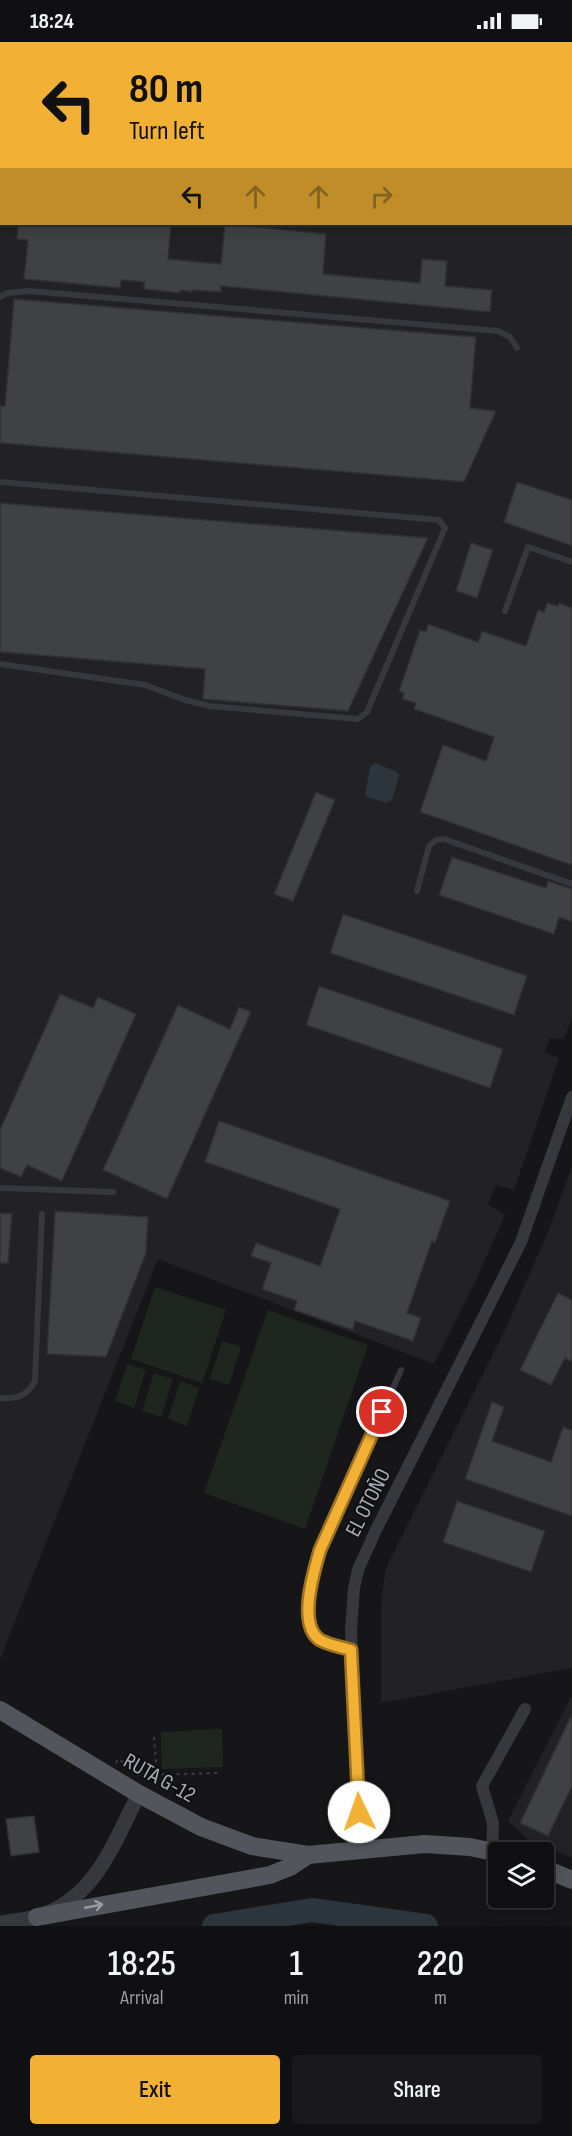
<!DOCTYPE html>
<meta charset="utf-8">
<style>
body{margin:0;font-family:"Sofia Sans Condensed",sans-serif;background:#19191b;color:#f1f3f6;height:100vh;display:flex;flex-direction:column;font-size:22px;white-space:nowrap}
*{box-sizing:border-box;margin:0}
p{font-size:20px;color:#9c9d9f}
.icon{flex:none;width:33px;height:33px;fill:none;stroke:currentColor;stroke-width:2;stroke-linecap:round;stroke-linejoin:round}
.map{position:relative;height:1884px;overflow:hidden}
.side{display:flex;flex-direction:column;background:#101012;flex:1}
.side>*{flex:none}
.guide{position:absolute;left:0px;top:0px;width:573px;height:183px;box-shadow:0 3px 15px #0003,0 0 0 2px #303032;background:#f2b134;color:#111;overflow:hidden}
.tools{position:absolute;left:488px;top:1800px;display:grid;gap:12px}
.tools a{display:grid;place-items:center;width:66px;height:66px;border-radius:6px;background:#101012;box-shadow:0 3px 15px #0003,0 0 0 2px #303032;font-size:30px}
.pin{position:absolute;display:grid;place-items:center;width:51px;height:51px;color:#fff;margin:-26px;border:3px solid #fff;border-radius:50%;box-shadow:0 2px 6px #0007}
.me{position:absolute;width:66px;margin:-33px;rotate:357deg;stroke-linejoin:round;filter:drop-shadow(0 0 4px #0008)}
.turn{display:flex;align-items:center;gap:21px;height:126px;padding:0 30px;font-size:27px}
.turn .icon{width:78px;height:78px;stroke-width:2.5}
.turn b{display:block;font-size:42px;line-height:51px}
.lanes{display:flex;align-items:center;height:57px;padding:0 30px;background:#0003;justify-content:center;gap:30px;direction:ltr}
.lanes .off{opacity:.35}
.eta{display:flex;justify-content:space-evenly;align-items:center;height:102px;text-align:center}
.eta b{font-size:36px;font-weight:600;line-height:42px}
.button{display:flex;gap:12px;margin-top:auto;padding:12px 30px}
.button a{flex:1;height:69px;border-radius:6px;background:#f2b134;color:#111;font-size:24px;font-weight:600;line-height:69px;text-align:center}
.button a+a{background:#19191b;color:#f1f3f6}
.status{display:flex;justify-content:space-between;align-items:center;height:42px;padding:0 30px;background:#101012;direction:ltr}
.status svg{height:16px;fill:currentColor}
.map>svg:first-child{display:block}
.built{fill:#222225}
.green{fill:#1e261f}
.water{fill:#2c353c}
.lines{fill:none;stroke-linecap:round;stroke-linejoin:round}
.river{stroke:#2c353c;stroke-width:24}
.building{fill:#404145;stroke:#303034;stroke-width:1.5}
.path{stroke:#3d3f44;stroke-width:2;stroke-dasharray:3 4.5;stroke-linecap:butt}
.service{stroke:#37383d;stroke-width:6}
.minor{stroke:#37383d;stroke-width:12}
.tertiary{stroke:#37383d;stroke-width:15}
.primary{stroke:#53555c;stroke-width:18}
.oneway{stroke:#979ba6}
.route-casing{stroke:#9d7322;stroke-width:15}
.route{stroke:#f2b134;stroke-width:10}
.labels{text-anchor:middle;stroke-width:4.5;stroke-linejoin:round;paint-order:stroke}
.street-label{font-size:22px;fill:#a8adb8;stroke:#111113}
</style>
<div class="status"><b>18:24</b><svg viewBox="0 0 49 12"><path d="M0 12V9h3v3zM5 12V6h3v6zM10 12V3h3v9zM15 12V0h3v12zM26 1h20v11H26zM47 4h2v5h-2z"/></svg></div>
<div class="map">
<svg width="572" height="1884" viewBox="0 0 572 1884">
<rect width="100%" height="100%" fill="#161618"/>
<!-- built -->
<g class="built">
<polygon points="55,0 572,0 572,116 572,2 54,2"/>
<polygon points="0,115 2,182 572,182 572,162 572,975 564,997 550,996 545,1010 559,1016 514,1148 496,1143 488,1163 505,1172 478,1234 434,1322 158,1217 0,1617"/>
<polygon points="572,1124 572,1626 381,1661 381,1560 386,1526 505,1288 548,1190"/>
<polygon points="572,1653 572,1816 528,1798 508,1779"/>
</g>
<!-- green -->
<g class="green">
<polygon points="155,1245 226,1268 202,1341 131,1317"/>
<polygon points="268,1268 368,1303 305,1487 204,1451"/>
<polygon points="222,1299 241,1305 229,1343 210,1337"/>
<polygon points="127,1322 146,1328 134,1366 115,1359"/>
<polygon points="154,1331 173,1337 161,1375 142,1369"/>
<polygon points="180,1339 199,1346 187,1384 168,1377"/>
<polygon points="222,1687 223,1725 162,1727 161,1690"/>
</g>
<!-- water -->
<polygon class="water" points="375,721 395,729 399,733 392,758 386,761 365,754 370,725"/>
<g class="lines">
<!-- river -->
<polyline class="river" points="214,1884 312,1868 426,1884"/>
</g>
<!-- building -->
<g class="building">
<polygon points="18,182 171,182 168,217 221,222 225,182 326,192 323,232 420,241 422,217 447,219 445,244 492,248 490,270 221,244 221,250 192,248 192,250 180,248 180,251 144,247 144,240 121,238 120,246 24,237 28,198 17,197"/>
<polygon points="14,257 476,295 470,366 496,369 464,440 0,401 0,364 5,364"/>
<polygon points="517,440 572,458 572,504 504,480"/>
<polygon points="0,461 428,496 348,669 203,657 205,627 0,610"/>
<polygon points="471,501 493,508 477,556 456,549"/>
<polygon points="547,561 558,564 559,561 572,566 572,823 420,770 443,703 486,719 494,695 414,667 416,661 402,657 404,651 399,649 420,588 426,590 428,582 478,600 482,589 526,604 538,568 544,570"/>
<polygon points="316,750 335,758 293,859 274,852"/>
<polygon points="452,815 546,846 548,839 572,847 572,880 559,875 554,892 439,853"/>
<polygon points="343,872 527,934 514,973 330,911"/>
<polygon points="319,944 503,1007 490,1046 306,983"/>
<polygon points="60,952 93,966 98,955 136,972 62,1139 27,1123 21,1135 0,1126 0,1088"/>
<polygon points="178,963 230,987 239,965 251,970 167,1157 103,1128"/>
<polygon points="219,1079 450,1159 435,1201 432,1199 407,1271 421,1276 413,1299 355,1279 353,1288 294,1268 297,1259 262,1247 271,1221 251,1214 256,1201 320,1224 340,1167 205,1120"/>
<polygon points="55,1169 148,1175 146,1211 106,1315 47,1312"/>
<polygon points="0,1171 12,1172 8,1221 0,1221"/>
<polygon points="558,1251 572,1258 572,1320 565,1316 551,1343 520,1328"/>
<polygon points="492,1360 504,1365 492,1399 551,1420 563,1385 572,1388 572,1474 465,1437"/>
<polygon points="457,1459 545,1489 531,1530 443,1500"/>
<polygon points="572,1672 572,1744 548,1794 520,1781"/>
<polygon points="34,1774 39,1810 11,1814 6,1777"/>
</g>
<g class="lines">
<!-- path -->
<g class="path">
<polyline points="18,2 19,0"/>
<polyline points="0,32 2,29"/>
<polyline points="154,1695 157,1733"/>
<polyline points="116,1721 118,1717 145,1733 218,1731"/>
</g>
<!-- service -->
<g class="service">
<polyline points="572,87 572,86"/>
<polyline points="0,255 7,251 29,249 498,289 510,295 517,306"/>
<polyline points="0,440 439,478 445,486 367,670 358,677 209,664 185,658 145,643 0,622"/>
<polyline points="505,569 528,505 572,520"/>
<polyline points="417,849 429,804 436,798 444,797 572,842"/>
<polyline points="0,1146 113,1150"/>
<path d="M0 1356C17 1357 27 1354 35 1339L42 1172"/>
<polyline points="351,1608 321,1599 311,1588 308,1569 315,1523 326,1495 401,1328"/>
</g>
<!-- minor -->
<g class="minor">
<polyline points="0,92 2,92"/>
<polyline points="572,136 572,137"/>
<polyline points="361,1808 351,1588 354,1546 358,1528 375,1490 521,1200 572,1055"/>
<polyline points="492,1809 493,1781 482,1744 525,1667"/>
</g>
<!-- tertiary -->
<g class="tertiary">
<polyline points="0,8 2,5"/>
<path d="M0 1881C12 1879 25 1878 36 1875 96 1858 113 1801 139 1752"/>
</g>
<!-- primary -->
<g class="primary">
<polyline points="0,1668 139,1752 201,1785 252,1804 308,1813 425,1802 470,1805 498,1811"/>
<polyline points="543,1826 572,1838"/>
<polyline points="37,1875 270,1833 290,1825 308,1813"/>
</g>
</g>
<!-- one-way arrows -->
<defs><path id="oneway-shaft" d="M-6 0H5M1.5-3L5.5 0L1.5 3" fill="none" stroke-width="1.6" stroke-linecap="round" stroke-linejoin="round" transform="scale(1.5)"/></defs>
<use class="oneway" href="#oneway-shaft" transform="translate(94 1864) rotate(-11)"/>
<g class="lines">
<defs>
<path id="route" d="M359 1770 351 1608C341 1605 329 1603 320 1598 297 1583 314 1529 320 1508L382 1370"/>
</defs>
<!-- route casing -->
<use href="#route" class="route-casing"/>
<!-- route -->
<use href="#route" class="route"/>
</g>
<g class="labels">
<!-- street labels -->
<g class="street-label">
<text transform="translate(367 1460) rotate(-63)" y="8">EL OTOÑO</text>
<text transform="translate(160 1735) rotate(29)" y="8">RUTA G-12</text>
</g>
</g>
</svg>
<div class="tools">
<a><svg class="icon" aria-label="layers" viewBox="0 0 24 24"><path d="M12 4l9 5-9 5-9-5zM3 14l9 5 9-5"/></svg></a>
</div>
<div class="pin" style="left:382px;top:1370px;background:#d93025"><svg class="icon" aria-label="arrive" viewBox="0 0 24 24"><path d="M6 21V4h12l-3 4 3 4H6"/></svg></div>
<svg class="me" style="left:359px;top:1770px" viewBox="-20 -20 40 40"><circle r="19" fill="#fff"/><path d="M0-13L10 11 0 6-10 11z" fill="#f2b134"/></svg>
<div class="guide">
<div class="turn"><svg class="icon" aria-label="left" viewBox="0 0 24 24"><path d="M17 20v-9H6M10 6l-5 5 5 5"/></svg><div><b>80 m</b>Turn left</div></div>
<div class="lanes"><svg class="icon" aria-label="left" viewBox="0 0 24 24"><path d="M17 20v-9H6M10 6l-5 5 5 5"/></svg><svg class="icon off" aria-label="ahead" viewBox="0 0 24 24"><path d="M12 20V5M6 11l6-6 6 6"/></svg><svg class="icon off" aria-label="ahead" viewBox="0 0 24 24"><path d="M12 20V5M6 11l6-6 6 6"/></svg><svg class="icon off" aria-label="right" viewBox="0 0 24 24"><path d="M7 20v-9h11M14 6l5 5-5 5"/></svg></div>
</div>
</div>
<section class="side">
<div class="eta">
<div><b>18:25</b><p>Arrival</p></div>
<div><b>1</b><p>min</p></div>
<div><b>220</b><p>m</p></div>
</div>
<div class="button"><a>Exit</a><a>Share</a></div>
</section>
